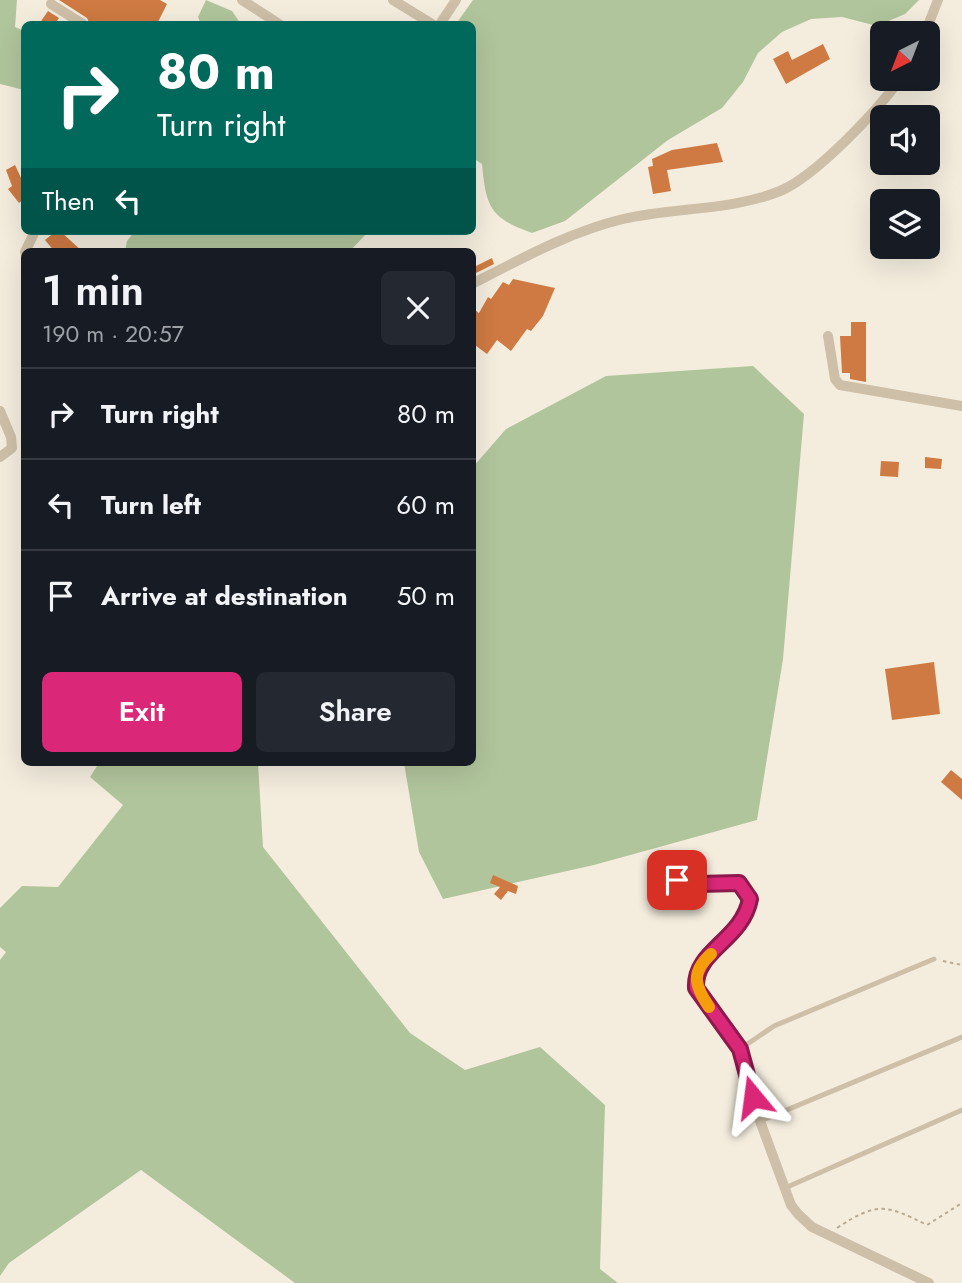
<!DOCTYPE html>
<meta charset="utf-8">
<style>
body{margin:0;font-family:Jost,sans-serif;background:#242831;color:#f1f3f6;height:100vh;display:flex;flex-direction:column;font-size:26px;white-space:nowrap}
*{box-sizing:border-box;margin:0}
p{font-size:23px;color:#9ea1a6}
.icon{flex:none;width:38px;height:38px;fill:none;stroke:currentColor;stroke-width:2;stroke-linecap:round;stroke-linejoin:round}
.map{position:relative;flex:1;overflow:hidden}
.panel{position:absolute;left:21px;top:248px;width:455px;height:518px;display:flex;flex-direction:column;background:#171b24;border-radius:10px;box-shadow:0 7px 28px #0002}
.panel>*{flex:none}
.guide{position:absolute;left:21px;top:21px;width:455px;height:214px;border-radius:10px;box-shadow:0 7px 28px #0002;background:#00695c;color:#fff;overflow:hidden}
.needle{width:46px;rotate:222deg}
.tools{position:absolute;left:870px;top:21px;display:grid;gap:14px}
.tools a{display:grid;place-items:center;width:70px;height:70px;border-radius:10px;background:#171b24;box-shadow:0 7px 28px #0002;font-size:35px}
.pin{position:absolute;display:grid;place-items:center;width:60px;height:60px;color:#fff;margin:-30px;border-radius:14px;box-shadow:0 4px 10px #0006}
.me{position:absolute;width:77px;margin:-38px;rotate:344deg;stroke-linejoin:round;filter:drop-shadow(0 0 5px #0008)}
.turn{display:flex;align-items:center;gap:24px;height:147px;padding:0 21px;font-size:32px}
.turn .icon{width:91px;height:91px;stroke-width:2.5}
.turn b{display:block;font-size:49px;line-height:60px}
.then{display:flex;align-items:center;height:66px;padding:0 21px;background:#0003;gap:14px;font-size:26px}
.round{display:grid;place-items:center;flex:none;width:74px;height:74px;border-radius:10px;background:#242831}
.summary{display:flex;align-items:center;justify-content:space-between;height:119px;padding:0 21px}
h1{font-size:42px;font-weight:600;line-height:52px}
.cta{display:flex;gap:14px;margin-top:auto;padding:14px 21px}
.cta a{flex:1;height:80px;border-radius:10px;background:#db2777;color:#fff;font-size:28px;font-weight:600;line-height:80px;text-align:center}
.cta a+a{background:#242831;color:#f1f3f6}
ul{padding:0;list-style:none}
li{display:flex;align-items:center;gap:21px;height:91px;padding:0 21px;border-top:2px solid #363941}
li div{flex:1}
li b{display:block;font-size:26px}
li em{font-style:normal}
.map>svg:first-child{display:block}
.green{fill:#b1c59c}
.building{fill:#cf7a42}
.lines{fill:none;stroke-linecap:round;stroke-linejoin:round}
.path{stroke:#baaa92;stroke-width:2;stroke-dasharray:3.5 3.5;stroke-linecap:butt}
.service{stroke:#cebfa8;stroke-width:5}
.minor{stroke:#cebfa8;stroke-width:10}
.route-casing{stroke:#8e194d;stroke-width:18}
.route{stroke:#db2777;stroke-width:12}
.slow{stroke:#f59e0b;stroke-width:12}
</style>
<div class="map">
<svg width="962" height="1283" viewBox="0 0 962 1283">
<rect width="100%" height="100%" fill="#f4edde"/>
<!-- green -->
<g class="green">
<polygon points="0,0 17,0 15,27 24,31 24,90 0,84"/>
<polygon points="206,0 232,11 241,24 201,24 198,17"/>
<path d="M473 0H919L905 14 877 26 842 17 811 19 782 32 758 53 743 82 722 108 668 140 565 221 532 233C490 218 486 207 482 164L473 158 472 24H456Z"/>
<polygon points="135,231 369,231 349,252 125,252 127,241"/>
<polygon points="753,366 804,414 783,659 757,820 594,865 443,899 419,852 404,763 472,763 473,467 506,429 606,376"/>
<polygon points="99,763 258,763 263,847 410,1033 465,1070 540,1047 605,1105 600,1269 618,1283 295,1283 141,1170 9,1263 0,1276 0,960 6,952 0,947 0,908 22,886 58,887 123,805 90,777"/>
</g>
<!-- building -->
<g class="building">
<polygon points="59,0 160,0 167,4 157,24 90,24 87,18"/>
<polygon points="48,11 59,18 55,24 39,24"/>
<polygon points="823,44 830,59 786,84 773,59 788,51 792,60"/>
<polygon points="717,143 723,162 667,170 671,191 653,194 648,167 653,166 652,159 672,150"/>
<polygon points="15,165 22,180 24,178 24,199 19,203 8,189 12,186 6,170"/>
<polygon points="56,231 60,231 83,252 55,252 45,240"/>
<polygon points="492,258 494,264 472,275 472,268"/>
<polygon points="513,279 555,288 543,316 531,331 527,329 511,351 497,340 487,354 472,343 472,308 479,313 488,297 491,299 503,282 509,285"/>
<polygon points="851,322 866,322 866,382 850,379 850,373 842,373 840,336 851,336"/>
<polygon points="925,457 942,459 941,469 925,468"/>
<polygon points="881,461 899,462 898,477 880,476"/>
<polygon points="934,662 940,714 892,720 885,669"/>
<polygon points="951,770 962,779 962,800 941,782"/>
<polygon points="493,875 518,886 516,894 508,891 501,900 494,894 500,887 490,883"/>
</g>
<g class="lines">
<!-- path -->
<g class="path">
<polyline points="943,961 962,965"/>
<path d="M837 1228C877 1202 885 1204 927 1225L962 1203"/>
</g>
<!-- service -->
<g class="service">
<polyline points="740,1049 774,1026 934,959"/>
<polyline points="760,1121 962,1037"/>
<polyline points="785,1188 962,1110"/>
</g>
<!-- minor -->
<g class="minor">
<polyline points="242,0 279,24"/>
<polyline points="393,0 432,24"/>
<polyline points="51,4 83,24"/>
<polyline points="440,24 456,0"/>
<polyline points="925,33 938,0"/>
<polyline points="25,252 35,231"/>
<path d="M472 284C521 259 569 232 623 219 675 207 731 211 780 191 816 176 877 111 900 79"/>
<polyline points="828,336 835,379 840,385 962,406"/>
<polyline points="0,411 11,437 12,448 0,457"/>
<path d="M677 880 698 884 739 883 750 899C742 941 694 949 696 988L740 1049 760 1121 791 1205 798 1214 812 1227 929 1283"/>
</g>
</g>
<g class="lines">
<defs>
<path id="route" d="M677 880 698 884 739 883 750 899C742 941 694 950 696 988L740 1049 753 1097"/>
</defs>
<!-- route casing -->
<use href="#route" class="route-casing"/>
<!-- route -->
<use href="#route" class="route"/>
<!-- slow -->
<path class="slow" d="M709 1007C695 986 690 973 711 954"/>
</g>
</svg>
<div class="tools">
<a><svg class="needle" viewBox="-14 -14 28 28"><path d="M0-13l5 13h-10z" fill="#e53935"/><path d="M0 13l5-13h-10z" fill="#9ea1a6"/></svg></a>
<a><svg class="icon" aria-label="sound" viewBox="0 0 24 24"><path d="M4 9h4l5-4v14l-5-4H4zM17 9q2 3 0 6"/></svg></a>
<a><svg class="icon" aria-label="layers" viewBox="0 0 24 24"><path d="M12 4l9 5-9 5-9-5zM3 14l9 5 9-5"/></svg></a>
</div>
<div class="pin" style="left:677px;top:880px;background:#d93025"><svg class="icon" aria-label="arrive" viewBox="0 0 24 24"><path d="M6 21V4h12l-3 4 3 4H6"/></svg></div>
<svg class="me" style="left:753px;top:1097px" viewBox="-20 -20 40 40"><path d="M0-17L14 15 0 8-14 15z" fill="#db2777" stroke="#fff" stroke-width="4"/></svg>
<div class="guide">
<div class="turn"><svg class="icon" aria-label="right" viewBox="0 0 24 24"><path d="M7 20v-9h11M14 6l5 5-5 5"/></svg><div><b>80 m</b>Turn right</div></div>
<div class="then">Then<svg class="icon" aria-label="left" viewBox="0 0 24 24"><path d="M17 20v-9H6M10 6l-5 5 5 5"/></svg></div>
</div>
<section class="panel">
<div class="summary"><div><h1>1 min</h1><p>190 m · 20:57</p></div><a class="round"><svg class="icon" aria-label="close" viewBox="0 0 24 24"><path d="M6 6l12 12M18 6L6 18"/></svg></a></div>
<ul>
<li><svg class="icon" aria-label="right" viewBox="0 0 24 24"><path d="M7 20v-9h11M14 6l5 5-5 5"/></svg><div><b>Turn right</b></div><em>80 m</em></li>
<li><svg class="icon" aria-label="left" viewBox="0 0 24 24"><path d="M17 20v-9H6M10 6l-5 5 5 5"/></svg><div><b>Turn left</b></div><em>60 m</em></li>
<li><svg class="icon" aria-label="arrive" viewBox="0 0 24 24"><path d="M6 21V4h12l-3 4 3 4H6"/></svg><div><b>Arrive at destination</b></div><em>50 m</em></li>
</ul>
<div class="cta"><a>Exit</a><a>Share</a></div>
</section>
</div>
